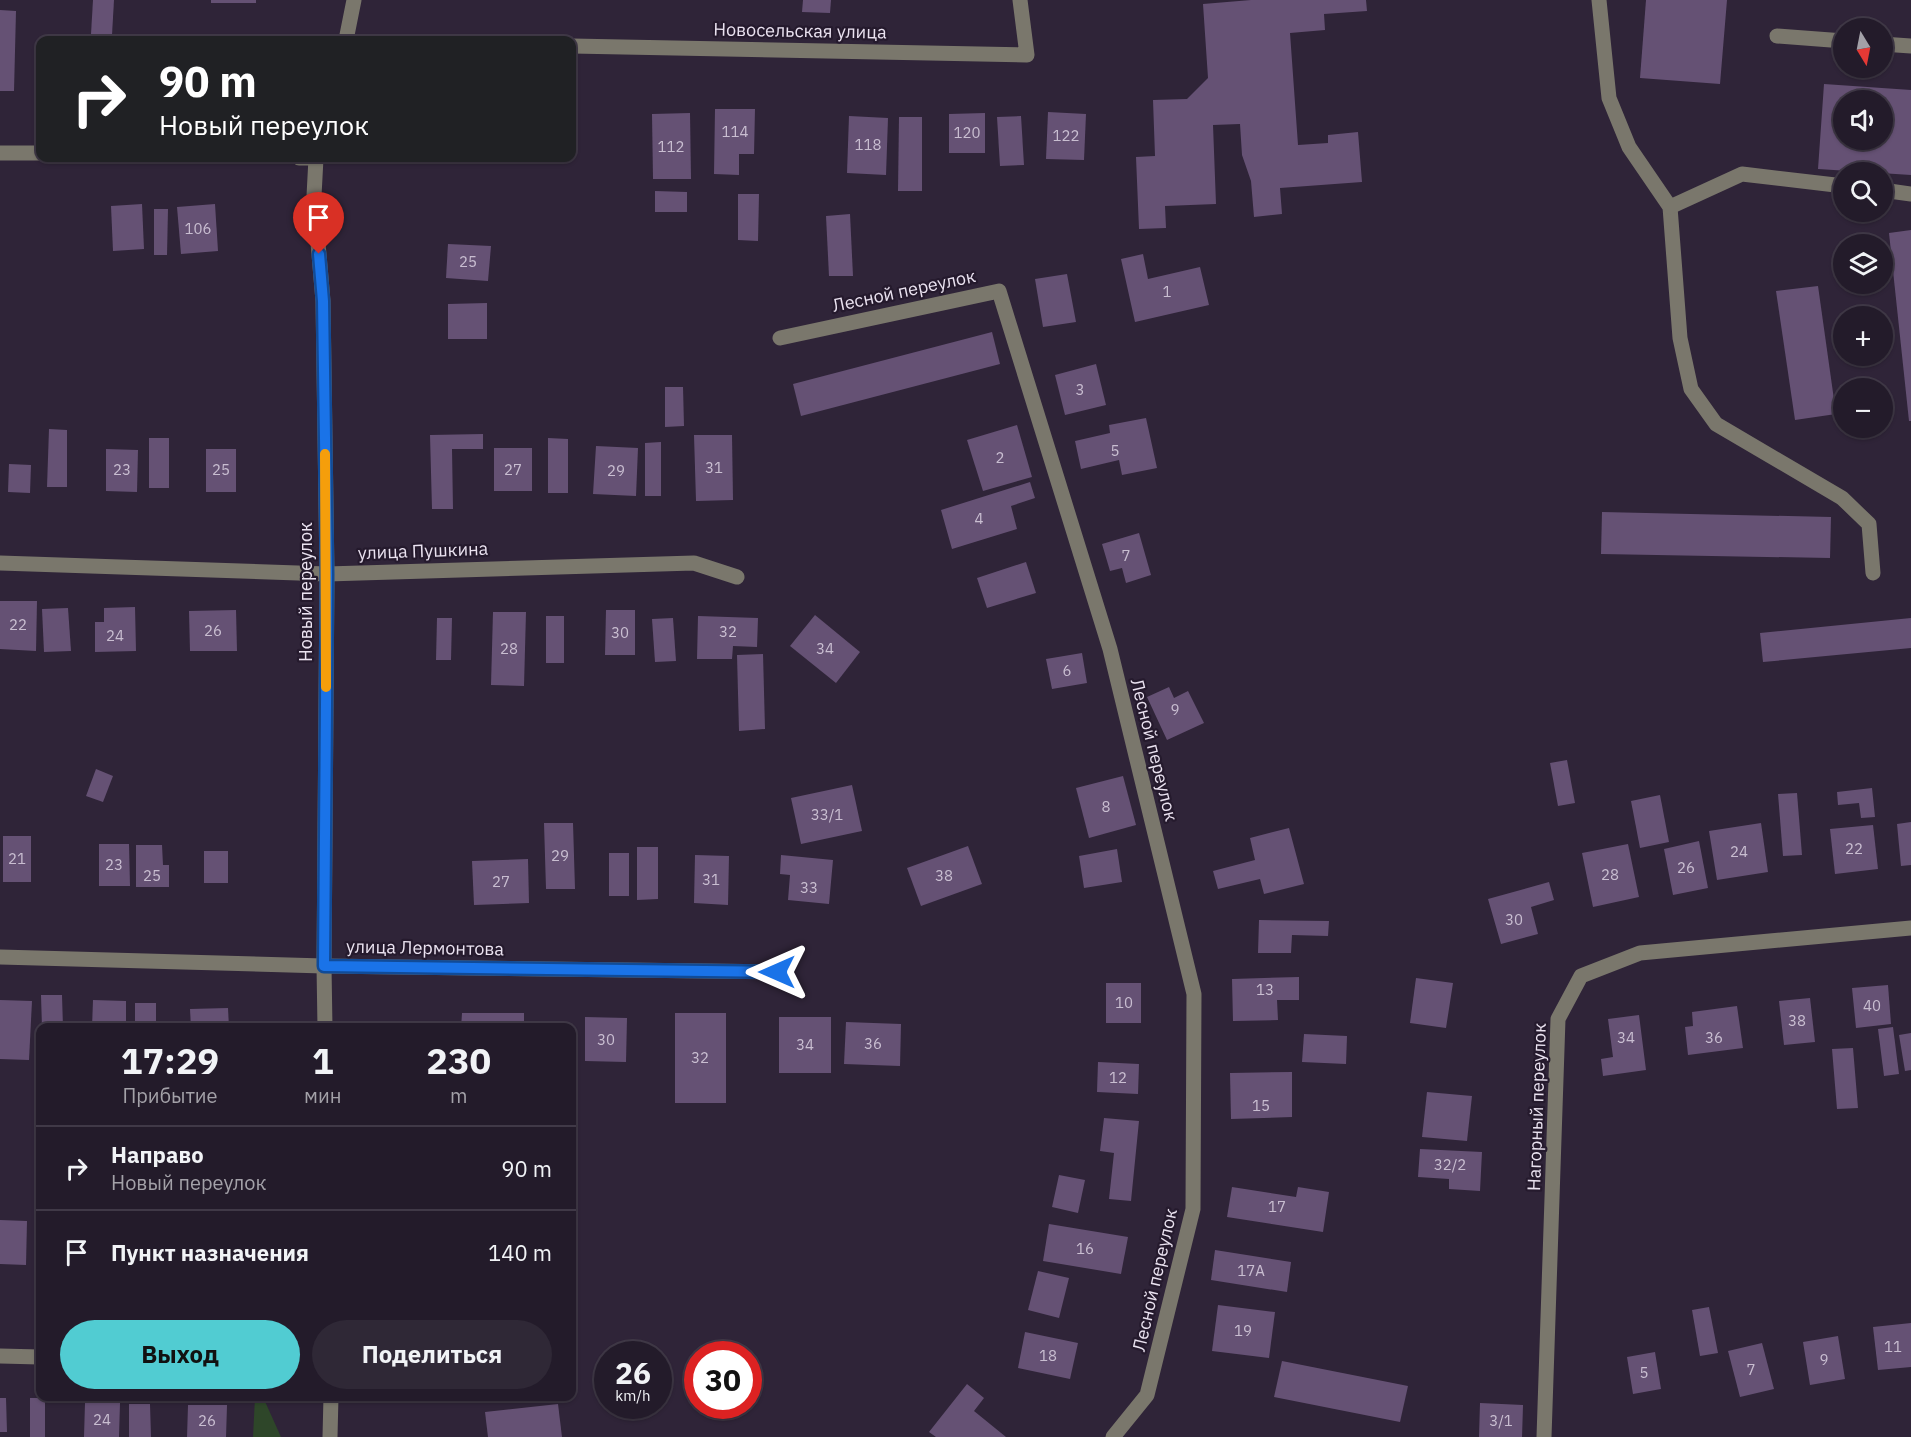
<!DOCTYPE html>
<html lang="ru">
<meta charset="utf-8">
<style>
body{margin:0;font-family:"IBM Plex Sans",sans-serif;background:#2f2836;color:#f1f3f6;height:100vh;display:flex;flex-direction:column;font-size:22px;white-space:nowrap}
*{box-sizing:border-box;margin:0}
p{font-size:20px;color:#a3a1a8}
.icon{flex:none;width:33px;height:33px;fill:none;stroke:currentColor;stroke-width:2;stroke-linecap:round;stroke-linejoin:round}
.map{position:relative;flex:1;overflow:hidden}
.sheet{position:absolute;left:36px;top:1023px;width:540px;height:378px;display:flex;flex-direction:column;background:#231b2a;border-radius:12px;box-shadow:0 2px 4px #0004,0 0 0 2px #403947}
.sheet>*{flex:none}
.banner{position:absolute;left:36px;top:36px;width:540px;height:126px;border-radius:12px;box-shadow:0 2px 4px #0004,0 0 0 2px #403947;background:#202124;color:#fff;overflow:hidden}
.needle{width:39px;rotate:170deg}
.controls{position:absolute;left:1833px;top:18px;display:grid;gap:12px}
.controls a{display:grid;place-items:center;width:60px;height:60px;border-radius:50%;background:#231b2a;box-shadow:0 2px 4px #0004,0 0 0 2px #403947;font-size:30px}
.speed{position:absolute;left:594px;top:1341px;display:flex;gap:12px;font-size:30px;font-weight:700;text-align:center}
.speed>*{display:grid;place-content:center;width:78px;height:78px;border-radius:50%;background:#231b2a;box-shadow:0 2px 4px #0004,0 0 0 2px #403947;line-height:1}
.speed small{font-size:15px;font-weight:400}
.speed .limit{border:9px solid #d22;background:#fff;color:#111}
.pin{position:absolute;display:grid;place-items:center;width:51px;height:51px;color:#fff;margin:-62px -26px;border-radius:50% 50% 50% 0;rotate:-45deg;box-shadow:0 0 6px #0007}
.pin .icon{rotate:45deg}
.me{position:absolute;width:66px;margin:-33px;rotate:270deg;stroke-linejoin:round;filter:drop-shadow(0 0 4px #0008)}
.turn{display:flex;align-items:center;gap:21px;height:126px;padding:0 24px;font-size:27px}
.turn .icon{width:78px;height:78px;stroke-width:2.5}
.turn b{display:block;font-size:42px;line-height:51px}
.eta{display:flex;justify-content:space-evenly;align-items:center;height:102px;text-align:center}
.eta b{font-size:36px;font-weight:800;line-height:42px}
.button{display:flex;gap:12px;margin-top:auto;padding:12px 24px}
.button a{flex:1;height:69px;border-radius:36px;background:#51ccd2;color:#111;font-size:24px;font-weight:800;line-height:69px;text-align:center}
.button a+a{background:#2f2836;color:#f1f3f6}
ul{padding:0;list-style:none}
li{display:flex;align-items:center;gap:18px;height:84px;padding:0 24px;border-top:2px solid #403947}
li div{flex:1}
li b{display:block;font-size:22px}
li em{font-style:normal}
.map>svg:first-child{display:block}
.green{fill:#2e4629}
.building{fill:#655174;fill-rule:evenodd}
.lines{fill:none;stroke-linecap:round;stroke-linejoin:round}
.minor{stroke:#7a776c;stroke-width:15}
.route-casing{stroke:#114b97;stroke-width:15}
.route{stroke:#1a73e8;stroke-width:10}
.slow{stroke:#f59e0b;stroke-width:10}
.labels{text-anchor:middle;stroke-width:4.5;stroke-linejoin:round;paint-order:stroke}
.number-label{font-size:15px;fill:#c9bed1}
.street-label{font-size:18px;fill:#eae2f0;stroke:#251a2d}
</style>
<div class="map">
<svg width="1911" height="1437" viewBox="0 0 1911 1437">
<rect width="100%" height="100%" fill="#2f2438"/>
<!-- green -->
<polygon class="green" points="255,1397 263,1397 281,1437 253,1437"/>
<!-- building -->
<g class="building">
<polygon points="93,0 114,0 112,35 91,34"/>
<rect x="211" y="0" width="45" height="3"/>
<polygon points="803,0 831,0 830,13 802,12"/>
<polygon points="1251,0 1366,0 1367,11 1324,14 1325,30 1290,33 1298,145 1328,143 1328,135 1358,132 1362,182 1280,188 1282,214 1254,217 1251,181 1242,155 1240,124 1213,125 1216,204 1165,206 1166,228 1139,229 1136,157 1155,156 1153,100 1187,99 1208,78 1203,4"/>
<polygon points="1646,0 1727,0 1720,84 1640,78"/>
<polygon points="0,10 16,11 14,91 0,91"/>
<path d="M1824 84 1911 90V175L1818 169ZM1844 100H1882V140H1844Z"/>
<polygon points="715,109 755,109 754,154 739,154 739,175 714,174"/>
<polygon points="1048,112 1086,114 1084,160 1046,159"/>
<polygon points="690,113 691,179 653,179 652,114"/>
<polygon points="985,113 985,153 949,153 949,114"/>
<polygon points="849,116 888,118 886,175 847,173"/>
<polygon points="1021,116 1024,165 1000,166 997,117"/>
<polygon points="899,117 922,117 922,191 898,191"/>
<polygon points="655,191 687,192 687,212 655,212"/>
<polygon points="738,194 759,194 758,241 738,240"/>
<polygon points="142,204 144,249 113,251 111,206"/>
<polygon points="215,204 218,251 181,254 177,207"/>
<polygon points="154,209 168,209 167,255 154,255"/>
<polygon points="850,214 853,276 829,276 826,216"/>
<polygon points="1911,230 1911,421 1909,421 1889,233"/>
<polygon points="448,244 491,246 488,281 446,278"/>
<polygon points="1143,254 1148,279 1200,267 1209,305 1135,322 1121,259"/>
<polygon points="1067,274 1076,322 1043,327 1035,279"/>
<polygon points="1818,286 1836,414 1795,420 1776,291"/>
<polygon points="487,303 487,339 448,339 448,304"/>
<polygon points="992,332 1000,364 801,416 793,384"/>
<polygon points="1096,364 1106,405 1065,415 1055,375"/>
<polygon points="665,387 683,387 684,426 665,427"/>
<polygon points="1146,418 1157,468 1122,475 1119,460 1081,469 1075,441 1110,433 1109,425"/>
<polygon points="1017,425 1032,477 983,491 967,440"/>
<polygon points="49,429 67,430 67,487 47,487"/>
<polygon points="483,434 483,449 452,449 453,509 432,509 430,435"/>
<polygon points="694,435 732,435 733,500 696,501"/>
<rect x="149" y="438" width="20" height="50"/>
<polygon points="548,438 568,439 568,493 548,493"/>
<polygon points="661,442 661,496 645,496 645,443"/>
<polygon points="596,446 638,448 636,496 593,494"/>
<rect x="494" y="448" width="38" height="43"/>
<polygon points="106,449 138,450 137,492 106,491"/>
<rect x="206" y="449" width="30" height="43"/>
<polygon points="9,464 31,465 30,493 8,492"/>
<polygon points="1030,482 1035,498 1011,506 1017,529 952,549 941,510"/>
<polygon points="1602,512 1831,517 1830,558 1601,554"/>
<polygon points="1139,533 1151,575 1126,583 1122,568 1110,571 1102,544"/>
<polygon points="1026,562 1036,593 987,608 977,578"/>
<polygon points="0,601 37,601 36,651 0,649"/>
<polygon points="135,607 136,651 95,652 95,622 104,622 104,608"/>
<polygon points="68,608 71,651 44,652 42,609"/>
<polygon points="236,610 237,651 190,651 189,611"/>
<polygon points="606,610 635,610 635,655 605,655"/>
<polygon points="493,612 526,612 524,686 491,685"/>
<polygon points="815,615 860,652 836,683 790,646"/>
<rect x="546" y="616" width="18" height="47"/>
<polygon points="698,616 758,618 757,647 733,646 732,659 697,659"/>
<polygon points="437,618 452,618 451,660 436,660"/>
<polygon points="673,618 676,661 655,662 652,619"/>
<polygon points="1911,618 1911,648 1763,662 1760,633"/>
<polygon points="1082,653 1087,683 1052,689 1046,659"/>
<polygon points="763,654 765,729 739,731 737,655"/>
<polygon points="1169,687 1174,698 1188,691 1204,723 1167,740 1147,697"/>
<polygon points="1567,760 1575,803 1558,806 1550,763"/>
<polygon points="96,769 113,776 103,802 86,796"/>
<polygon points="1123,776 1136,825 1089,838 1076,788"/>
<polygon points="852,785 862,831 801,844 791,798"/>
<polygon points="1872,788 1875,817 1861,818 1859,803 1838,805 1837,792"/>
<polygon points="1797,793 1802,855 1783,856 1778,794"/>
<polygon points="1660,795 1669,842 1640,848 1631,801"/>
<polygon points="1911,822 1911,865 1901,866 1897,824"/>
<polygon points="544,823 573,823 575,889 546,889"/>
<polygon points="1761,823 1768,872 1717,880 1709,831"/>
<polygon points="1873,825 1878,869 1835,874 1830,829"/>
<polygon points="1289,828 1304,884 1264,894 1260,879 1218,889 1213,871 1255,860 1250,838"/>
<rect x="3" y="836" width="28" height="46"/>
<polygon points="1699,841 1708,888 1673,895 1664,849"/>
<polygon points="99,844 129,844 130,886 99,886"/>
<polygon points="1628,844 1639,897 1593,907 1582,853"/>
<polygon points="136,845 162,845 163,865 169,865 169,887 136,887"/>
<polygon points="968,846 982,884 921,906 907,868"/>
<polygon points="637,847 658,847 658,899 637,900"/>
<polygon points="1117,849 1122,882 1084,888 1079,856"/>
<rect x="204" y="851" width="24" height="32"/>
<rect x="609" y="853" width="20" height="43"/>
<polygon points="695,855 729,856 728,905 694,903"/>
<polygon points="781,855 833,860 829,904 788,900 790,875 780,874"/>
<polygon points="528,859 529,903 474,905 472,861"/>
<polygon points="1549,882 1554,900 1531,907 1538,934 1501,944 1488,899"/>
<polygon points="1259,920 1329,921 1328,936 1292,935 1291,953 1258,953"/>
<polygon points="1299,977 1299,1000 1277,1000 1278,1020 1233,1021 1232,979"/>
<polygon points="1416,978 1453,983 1446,1028 1410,1023"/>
<rect x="1106" y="983" width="35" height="40"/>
<polygon points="1888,985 1891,1024 1856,1028 1852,988"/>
<polygon points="41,995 62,995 63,1028 42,1028"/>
<polygon points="1810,998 1815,1042 1784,1045 1779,1001"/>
<polygon points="0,1000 32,1001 29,1060 0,1059"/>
<polygon points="93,1000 126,1001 126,1028 92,1028"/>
<rect x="135" y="1003" width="21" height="25"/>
<polygon points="1737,1006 1743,1048 1688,1055 1685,1027 1693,1026 1692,1012"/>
<polygon points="228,1008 229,1028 191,1028 190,1009"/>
<polygon points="462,1013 524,1013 524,1028 461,1028"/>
<rect x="675" y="1013" width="51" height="90"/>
<polygon points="1639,1015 1646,1070 1603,1076 1601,1059 1613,1057 1608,1019"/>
<polygon points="585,1017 627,1018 626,1062 585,1061"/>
<rect x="779" y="1017" width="52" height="56"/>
<polygon points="846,1022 901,1024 900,1066 844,1064"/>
<polygon points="1893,1027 1899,1074 1884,1076 1878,1029"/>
<polygon points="1911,1033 1911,1070 1905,1071 1899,1035"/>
<polygon points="1304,1034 1347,1036 1346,1064 1302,1062"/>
<polygon points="1853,1048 1858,1108 1837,1109 1832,1049"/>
<polygon points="1098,1062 1139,1064 1138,1094 1097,1092"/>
<polygon points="1292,1072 1292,1117 1231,1119 1230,1073"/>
<polygon points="1427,1092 1472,1096 1467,1141 1422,1137"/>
<polygon points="1104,1118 1139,1121 1131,1201 1109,1199 1114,1153 1100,1151"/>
<polygon points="1420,1149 1482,1152 1480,1191 1449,1189 1449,1179 1418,1177"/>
<polygon points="1059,1175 1085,1180 1078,1213 1052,1207"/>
<polygon points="1232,1187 1296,1197 1298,1187 1329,1192 1323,1232 1227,1217"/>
<polygon points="0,1220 27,1221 26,1265 0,1264"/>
<polygon points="1049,1224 1128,1237 1121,1274 1043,1261"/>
<polygon points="1215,1250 1291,1262 1287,1292 1211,1280"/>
<polygon points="1038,1271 1069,1278 1059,1318 1028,1310"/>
<polygon points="1218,1305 1275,1312 1269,1358 1212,1351"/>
<polygon points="1709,1307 1718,1353 1700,1356 1692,1310"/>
<polygon points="1911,1323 1911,1367 1878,1370 1873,1327"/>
<polygon points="1025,1332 1078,1343 1070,1379 1018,1368"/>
<polygon points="1838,1336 1845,1379 1810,1385 1803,1342"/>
<polygon points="1762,1343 1774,1389 1740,1397 1728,1351"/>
<polygon points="1655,1352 1661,1389 1633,1394 1627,1357"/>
<polygon points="1282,1361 1408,1386 1400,1422 1274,1397"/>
<polygon points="967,1384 984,1398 974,1411 1006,1437 936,1437 929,1432"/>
<polygon points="0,1398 6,1398 7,1432 0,1432"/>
<rect x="30" y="1398" width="15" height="39"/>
<polygon points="85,1403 120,1403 119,1437 84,1437"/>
<polygon points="1480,1403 1523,1405 1522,1437 1479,1437"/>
<polygon points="129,1404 150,1404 151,1437 129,1437"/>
<polygon points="558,1404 562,1437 488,1437 485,1412"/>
<polygon points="188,1405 227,1405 226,1437 187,1437"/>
</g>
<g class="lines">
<!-- minor -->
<g class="minor">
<polyline points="1599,0 1609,98 1629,147 1670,207 1680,338 1691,389 1716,424 1842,498 1869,524 1873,573"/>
<polyline points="1777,36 1844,41"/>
<polyline points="346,40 354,0"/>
<polyline points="1882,44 1911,46"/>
<polyline points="572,46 1027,55 1020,0"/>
<polyline points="0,153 40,153"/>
<polyline points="299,158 316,158"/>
<polyline points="316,158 314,196 323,301 327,574 324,966 325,1028"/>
<polyline points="1882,190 1911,194"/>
<polyline points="1670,207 1742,174 1844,186"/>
<polyline points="780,338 999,291 1110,649 1194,994 1193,1209 1147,1395 1113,1437"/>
<polyline points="0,563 327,574 694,563 737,577"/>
<polyline points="0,957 324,966 777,972"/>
<polyline points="0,1356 40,1357"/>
<polyline points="330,1437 331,1396"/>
<polyline points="1544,1437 1558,1019 1581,976 1640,953 1911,928"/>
</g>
</g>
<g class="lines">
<defs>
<polyline id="route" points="319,254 323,301 327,574 324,966 777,972"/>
</defs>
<!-- route casing -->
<use href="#route" class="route-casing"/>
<!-- route -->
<use href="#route" class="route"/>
<!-- slow -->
<polyline class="slow" points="325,454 326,687"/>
</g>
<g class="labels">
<!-- number labels -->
<g class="number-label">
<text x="735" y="137">114</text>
<text x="967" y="138">120</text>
<text x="1066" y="141">122</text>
<text x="868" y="150">118</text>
<text x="671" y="152">112</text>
<text x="198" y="234">106</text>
<text x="468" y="267">25</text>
<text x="1167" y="297">1</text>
<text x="1080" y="395">3</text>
<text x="1115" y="456">5</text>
<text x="1000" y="463">2</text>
<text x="714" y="473">31</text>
<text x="122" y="475">23</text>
<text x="221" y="475">25</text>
<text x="513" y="475">27</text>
<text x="616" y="476">29</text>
<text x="979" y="524">4</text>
<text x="1126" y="561">7</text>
<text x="18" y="630">22</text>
<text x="213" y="636">26</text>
<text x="728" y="637">32</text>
<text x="620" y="638">30</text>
<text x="115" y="641">24</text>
<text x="509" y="654">28</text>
<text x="825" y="654">34</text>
<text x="1067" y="676">6</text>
<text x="1175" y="715">9</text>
<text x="1106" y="812">8</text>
<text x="827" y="820">33/1</text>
<text x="1854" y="854">22</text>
<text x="1739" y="857">24</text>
<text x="560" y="861">29</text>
<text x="17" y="864">21</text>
<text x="114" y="870">23</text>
<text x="1686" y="873">26</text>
<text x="1610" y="880">28</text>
<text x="152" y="881">25</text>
<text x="944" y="881">38</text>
<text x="711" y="885">31</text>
<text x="501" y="887">27</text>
<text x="809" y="893">33</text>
<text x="1514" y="925">30</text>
<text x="1265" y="995">13</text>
<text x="1124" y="1008">10</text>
<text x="1872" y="1011">40</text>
<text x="1797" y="1026">38</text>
<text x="1626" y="1043">34</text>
<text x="1714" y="1043">36</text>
<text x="606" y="1045">30</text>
<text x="873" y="1049">36</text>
<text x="805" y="1050">34</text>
<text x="700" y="1063">32</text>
<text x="1118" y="1083">12</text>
<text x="1261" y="1111">15</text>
<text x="1450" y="1170">32/2</text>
<text x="1277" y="1212">17</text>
<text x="1085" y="1254">16</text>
<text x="1251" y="1276">17А</text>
<text x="1243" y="1336">19</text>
<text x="1893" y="1352">11</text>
<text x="1048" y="1361">18</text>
<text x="1824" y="1365">9</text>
<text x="1751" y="1375">7</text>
<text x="1644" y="1378">5</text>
<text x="102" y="1425">24</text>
<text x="207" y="1426">26</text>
<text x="1501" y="1426">3/1</text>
</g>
<!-- street labels -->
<g class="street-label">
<text transform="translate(800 31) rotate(1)" y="6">Новосельская улица</text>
<text transform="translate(904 291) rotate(-12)" y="6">Лесной переулок</text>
<text transform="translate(423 551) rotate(-2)" y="6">улица Пушкина</text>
<text transform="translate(306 592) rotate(-90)" y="6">Новый переулок</text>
<text transform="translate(1154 750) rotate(76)" y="6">Лесной переулок</text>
<text transform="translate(425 948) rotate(1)" y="6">улица Лермонтова</text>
<text transform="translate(1537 1107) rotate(-88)" y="6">Нагорный переулок</text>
<text transform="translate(1155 1280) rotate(-77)" y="6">Лесной переулок</text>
</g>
</g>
</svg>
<div class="controls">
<a><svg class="needle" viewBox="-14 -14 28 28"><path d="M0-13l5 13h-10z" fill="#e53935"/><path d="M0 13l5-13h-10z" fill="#a3a1a8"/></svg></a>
<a><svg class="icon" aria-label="sound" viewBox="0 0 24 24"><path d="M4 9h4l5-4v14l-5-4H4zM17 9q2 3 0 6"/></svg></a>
<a><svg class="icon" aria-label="search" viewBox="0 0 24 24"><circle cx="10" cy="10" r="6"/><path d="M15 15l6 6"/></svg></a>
<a><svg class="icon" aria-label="layers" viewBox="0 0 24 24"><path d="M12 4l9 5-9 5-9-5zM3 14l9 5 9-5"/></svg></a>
<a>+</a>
<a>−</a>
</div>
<div class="speed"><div>26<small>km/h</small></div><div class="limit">30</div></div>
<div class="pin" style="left:319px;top:254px;background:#d93025"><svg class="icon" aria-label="arrive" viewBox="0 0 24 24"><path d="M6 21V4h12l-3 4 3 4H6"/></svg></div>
<svg class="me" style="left:777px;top:972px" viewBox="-20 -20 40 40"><path d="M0-17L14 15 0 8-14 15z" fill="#1a73e8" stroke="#fff" stroke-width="4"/></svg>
<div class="banner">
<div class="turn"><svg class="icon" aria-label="right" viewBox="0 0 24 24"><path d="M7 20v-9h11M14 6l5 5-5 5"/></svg><div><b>90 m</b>Новый переулок</div></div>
</div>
<section class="sheet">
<div class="eta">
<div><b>17:29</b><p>Прибытие</p></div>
<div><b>1</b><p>мин</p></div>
<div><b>230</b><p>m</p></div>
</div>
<ul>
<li><svg class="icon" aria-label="right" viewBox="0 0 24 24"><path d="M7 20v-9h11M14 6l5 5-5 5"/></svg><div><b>Направо</b><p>Новый переулок</p></div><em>90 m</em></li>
<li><svg class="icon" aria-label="arrive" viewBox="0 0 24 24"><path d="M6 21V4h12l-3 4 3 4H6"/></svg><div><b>Пункт назначения</b></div><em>140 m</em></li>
</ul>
<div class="button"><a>Выход</a><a>Поделиться</a></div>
</section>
</div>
